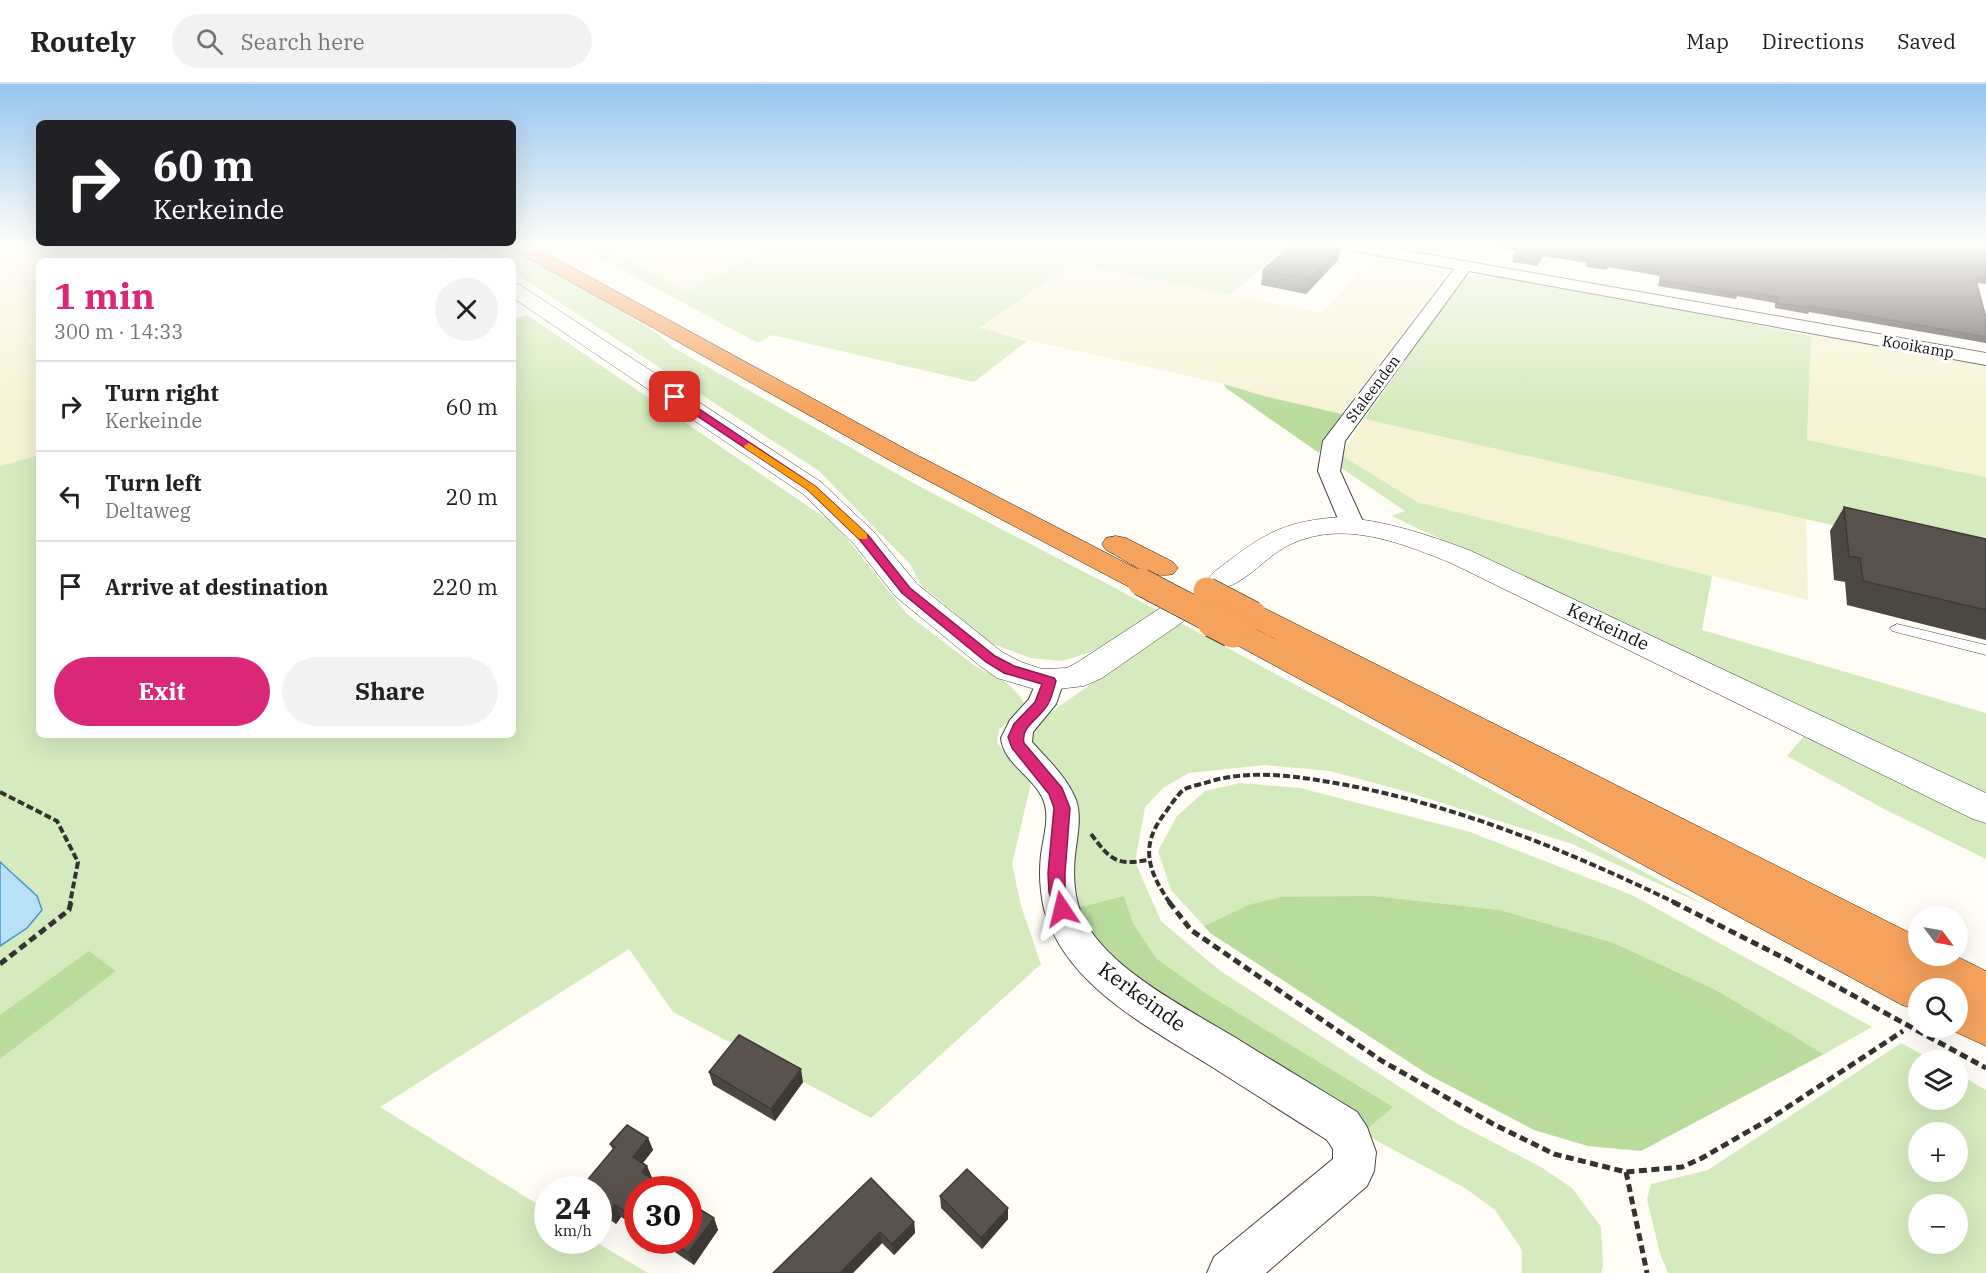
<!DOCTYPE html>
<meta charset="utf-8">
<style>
body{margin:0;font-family:"IBM Plex Serif",serif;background:#f2f2f2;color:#222;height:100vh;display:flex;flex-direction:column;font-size:22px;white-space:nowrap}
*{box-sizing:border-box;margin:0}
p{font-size:20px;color:#767676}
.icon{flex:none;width:33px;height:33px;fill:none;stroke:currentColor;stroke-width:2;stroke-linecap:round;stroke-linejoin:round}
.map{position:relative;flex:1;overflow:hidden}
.drawer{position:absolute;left:36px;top:174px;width:480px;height:480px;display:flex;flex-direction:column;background:#fff;border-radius:9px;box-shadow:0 6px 24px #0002}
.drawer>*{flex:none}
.top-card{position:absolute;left:36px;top:36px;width:480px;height:126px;border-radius:9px;box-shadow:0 6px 24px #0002;background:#202124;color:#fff;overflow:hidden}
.needle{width:39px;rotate:122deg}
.tools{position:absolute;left:1908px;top:822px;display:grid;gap:12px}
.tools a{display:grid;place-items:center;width:60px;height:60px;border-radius:50%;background:#fff;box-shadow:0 6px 24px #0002;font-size:30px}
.speed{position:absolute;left:534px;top:1092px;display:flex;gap:12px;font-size:30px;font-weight:700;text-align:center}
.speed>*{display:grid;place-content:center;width:78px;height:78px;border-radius:50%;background:#fff;box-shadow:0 6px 24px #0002;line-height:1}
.speed small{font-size:15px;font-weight:400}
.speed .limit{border:9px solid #d22;background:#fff;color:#111}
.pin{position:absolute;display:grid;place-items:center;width:51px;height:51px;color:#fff;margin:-26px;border-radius:12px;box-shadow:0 3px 9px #0006}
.me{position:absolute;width:66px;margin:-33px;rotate:350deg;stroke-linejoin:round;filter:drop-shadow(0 0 4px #0008)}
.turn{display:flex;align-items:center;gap:21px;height:126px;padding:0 18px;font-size:27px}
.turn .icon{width:78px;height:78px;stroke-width:2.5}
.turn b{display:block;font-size:42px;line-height:51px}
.round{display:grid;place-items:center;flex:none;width:63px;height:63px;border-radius:32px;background:#f2f2f2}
.head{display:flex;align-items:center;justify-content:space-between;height:102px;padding:0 18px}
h1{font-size:36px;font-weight:800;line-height:45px;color:#db2777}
.button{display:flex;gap:12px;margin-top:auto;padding:12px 18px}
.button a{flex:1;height:69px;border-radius:36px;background:#db2777;color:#fff;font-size:24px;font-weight:800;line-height:69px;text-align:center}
.button a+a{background:#f2f2f2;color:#222}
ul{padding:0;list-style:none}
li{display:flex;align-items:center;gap:18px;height:90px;padding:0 18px;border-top:2px solid #e0e0e0}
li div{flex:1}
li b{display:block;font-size:22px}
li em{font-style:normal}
header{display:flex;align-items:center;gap:36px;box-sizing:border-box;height:84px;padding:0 30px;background:#fff;border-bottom:2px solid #e0e0e0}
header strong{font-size:28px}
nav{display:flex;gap:33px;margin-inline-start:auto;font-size:21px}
.search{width:420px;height:54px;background:#f2f2f2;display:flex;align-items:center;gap:15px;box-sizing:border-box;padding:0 21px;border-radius:33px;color:#767676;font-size:22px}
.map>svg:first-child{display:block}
.farmland{fill:#f6f3d4}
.green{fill:#d5ebbd;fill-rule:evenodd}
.forest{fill:#b9dc9c}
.water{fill:#b9e0f7;stroke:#3f96cf;stroke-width:1.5}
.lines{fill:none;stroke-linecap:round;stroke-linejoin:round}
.service-casing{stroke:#444;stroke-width:1}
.minor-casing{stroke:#444;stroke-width:2}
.tertiary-casing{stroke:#444;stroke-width:1}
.motorway-casing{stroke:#222;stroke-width:1}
.path-far1{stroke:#333;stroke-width:4;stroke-dasharray:7 3;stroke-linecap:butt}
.path{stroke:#333;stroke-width:5;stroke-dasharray:8 4.5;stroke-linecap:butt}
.service{fill:#fff;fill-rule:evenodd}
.minor{fill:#fff;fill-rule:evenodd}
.tertiary{fill:#fff;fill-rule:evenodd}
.motorway{fill:#f5a25d;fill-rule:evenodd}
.motorway-bridge-far1-casing{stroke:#222;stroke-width:28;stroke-linecap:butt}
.motorway-bridge-casing{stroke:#222;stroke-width:37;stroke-linecap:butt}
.motorway-bridge-far1{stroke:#f5a25d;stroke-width:27}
.motorway-bridge{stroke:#f5a25d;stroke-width:35}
.wall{fill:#4d4742}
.shaded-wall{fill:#3f3936}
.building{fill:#5a524d;stroke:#3f3936;stroke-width:1.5}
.route{fill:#db2777;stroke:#8e194d;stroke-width:1.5}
.slow{fill:#f59e0b}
.labels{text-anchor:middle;stroke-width:6;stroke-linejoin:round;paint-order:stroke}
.far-street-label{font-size:15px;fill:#111;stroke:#fff}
.street-label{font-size:18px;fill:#111;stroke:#fff}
.near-street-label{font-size:21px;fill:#111;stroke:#fff}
</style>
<header>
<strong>Routely</strong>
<div class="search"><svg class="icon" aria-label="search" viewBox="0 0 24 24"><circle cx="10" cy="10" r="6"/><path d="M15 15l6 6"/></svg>Search here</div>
<nav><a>Map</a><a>Directions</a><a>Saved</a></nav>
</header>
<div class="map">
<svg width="1986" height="1189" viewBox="0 0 1986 1189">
<rect width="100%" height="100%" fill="#fffdf5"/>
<!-- farmland -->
<g class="farmland">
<polygon points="0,162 426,162 448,177 39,177 39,371 0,382"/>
<polygon points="599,162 775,162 685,207"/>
<polygon points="1375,173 1447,187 1342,330 1264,312 1224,300 980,245 1073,179 1323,229"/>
<polygon points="1811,248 1986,279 1986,393 1807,356"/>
<polygon points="1364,335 1806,435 1808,516 1417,418 1341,371"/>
</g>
<!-- green -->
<g class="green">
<polygon points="472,162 512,162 654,247 674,264 913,399 1159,527 1097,566 1062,577 1031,574 990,559 921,501 910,480 819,387 513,188 513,177 496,177"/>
<polygon points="578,162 599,162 685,207 776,162 1287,162 1230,211 1073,179 980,244 1027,257 974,298 772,251 758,259"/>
<polygon points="1487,189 1654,220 1811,252 1807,356 1986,393 1986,476 1364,335 1464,194"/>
<polygon points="527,231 818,429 833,437 907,530 974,581 1007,599 1020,612 1027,625 999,645 997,658 1011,678 1031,699 1012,780 1021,822 1041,880 871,1034 673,928 629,865 380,1023 547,1126 548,1156 594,1157 648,1189 0,1189 0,975 115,887 89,868 0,931 0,862 18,850 23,800 14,789 0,778 0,382 39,371 39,651 513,651 513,235"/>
<polygon points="1341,371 1417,418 1712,492 1702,546 1986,629 1986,714 1627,541 1404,438 1392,432 1405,427 1337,381"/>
<polygon points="1179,538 1709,823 1572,760 1404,707 1330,687 1265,681 1189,689 1163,704 1145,723 1135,778 1161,837 1219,886 1454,1038 1541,1083 1572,1104 1601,1143 1603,1182 1601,1189 1522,1189 1522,1166 1495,1126 1465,1104 1379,1058 1364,1048 1392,1023 1204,908 1157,875 1133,839 1124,812 1080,823 1069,767 1068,705 1050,677 1031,658 1030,643"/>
<polygon points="1805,651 1986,736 1986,775 1884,725 1787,672"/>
<polygon points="1240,699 1300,704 1470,748 1632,811 1872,943 1824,970 1716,906 1614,859 1500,826 1374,812 1248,821 1204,842 1171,806 1158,767 1177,732 1205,707"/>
<path d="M1901 959 1932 976H1918V1016H1958V990L1986 1006V1189H1668L1660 1170 1647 1115 1651 1100 1708 1086ZM1918 1048H1958V1088H1918ZM1918 1120H1958V1160H1918Z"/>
</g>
<!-- forest -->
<g class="forest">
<polygon points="1224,300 1264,312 1342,330 1322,358 1319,369 1226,304"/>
<polygon points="1124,812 1133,839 1157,875 1204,908 1393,1023 1364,1048 1108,875 1081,830 1080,823"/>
<polygon points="1374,812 1500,826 1614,859 1716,906 1824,970 1641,1067 1588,1062 1534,1046 1429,991 1210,849 1204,842 1248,821 1282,813"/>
<polygon points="89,867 116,887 0,975 0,931"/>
</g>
<!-- water -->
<polygon class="water" points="0,778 37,812 42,826 27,844 0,862"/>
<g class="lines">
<defs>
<polygon id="service" points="1897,540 1986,561 1986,571 1892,547 1890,544"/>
<g id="minor">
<polygon points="1347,162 1379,162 1986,269 1986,281 1469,187 1345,357 1340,387 1365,442 1361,447 1353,449 1345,447 1341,442 1318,387 1323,357 1454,185 1355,167"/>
<path d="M1050 588 1060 590 1064 597 1056 620 1033 648 1032 658C1048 676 1067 693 1076 716 1082 733 1077 753 1075 771 1073 790 1074 811 1081 829 1103 883 1188 925 1236 954 1276 979 1316 1003 1357 1028L1367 1043 1376 1068 1374 1087 1367 1102 1266 1189H1207L1214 1173 1333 1075V1065L1327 1056C1288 1031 1248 1006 1209 981 1147 942 1065 901 1044 825 1040 807 1039 789 1041 771 1043 755 1049 737 1045 721 1039 695 1003 681 1001 654L1010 636 1029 615 1040 590Z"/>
</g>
<g id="tertiary">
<polygon points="439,162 460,162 480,177 459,177"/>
<polygon points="513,199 520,201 821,398 874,448 917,500 1002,568 1021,578 1042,585 1067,584 1078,578 1162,523 1173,521 1184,523 1188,530 1184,537 1102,594 1084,602 1041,607 997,594 980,582 895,512 854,460 803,410 513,214"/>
<path d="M1341 433C1387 437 1429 451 1471 467L1986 709V739L1973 735 1451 479C1406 461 1353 439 1304 455 1272 465 1261 485 1236 499 1228 504 1221 502 1214 500L1209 494 1214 488C1261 452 1280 437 1341 433Z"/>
</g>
<g id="motorway">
<polygon points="511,162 533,162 909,367 1151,492 1156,498 1151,504 1141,507 1131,504 891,377 514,166"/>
<path d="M1116 452 1126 454 1173 478 1178 484 1173 490C1150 496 1126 476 1106 466L1102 460 1106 454Z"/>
<path d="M1253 522 1264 524 1918 853V872H1956L1986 887V962L1947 944H1958V904H1918V926L1902 921 1222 553 1217 546 1222 539C1242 534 1259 547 1277 556L1242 538 1238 531 1242 524Z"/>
</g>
</defs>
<!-- service casing -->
<use href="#service" class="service-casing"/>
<!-- minor casing -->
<use href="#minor" class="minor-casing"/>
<!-- tertiary casing -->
<use href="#tertiary" class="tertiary-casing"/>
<!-- motorway casing -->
<use href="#motorway" class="motorway-casing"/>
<!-- path-far1 -->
<g class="path-far1">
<polyline points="0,708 57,737 78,778 70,819"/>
<path d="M1091 750C1110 775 1115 782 1148 776"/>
<path d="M1170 819C1148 787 1139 762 1165 729 1170 722 1176 713 1182 707 1188 702 1200 701 1208 698 1247 686 1289 691 1329 698 1450 718 1566 766 1676 819"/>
</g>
<!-- path -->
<g class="path">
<polyline points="1169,818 1191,846 1382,977 1495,1041 1554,1070 1626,1088 1682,1083 1702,1074 1768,1036 1903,947"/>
<polyline points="1673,818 1790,877 1986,984"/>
<polyline points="0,880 69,826 71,818"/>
<polyline points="1626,1088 1647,1189"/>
</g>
<!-- service -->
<use href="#service" class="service"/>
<!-- minor -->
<use href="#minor" class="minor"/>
<!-- tertiary -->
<use href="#tertiary" class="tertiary"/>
<!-- motorway -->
<use href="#motorway" class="motorway"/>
<defs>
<g id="motorway-bridge-far1">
<polyline points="1141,498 1217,538"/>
<polyline points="1207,507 1253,531"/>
</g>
<polyline id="motorway-bridge" points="1214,536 1233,546"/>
</defs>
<!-- motorway-bridge-far1 casing -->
<use href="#motorway-bridge-far1" class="motorway-bridge-far1-casing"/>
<!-- motorway-bridge casing -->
<use href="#motorway-bridge" class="motorway-bridge-casing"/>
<!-- motorway-bridge-far1 -->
<use href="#motorway-bridge-far1" class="motorway-bridge-far1"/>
<!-- motorway-bridge -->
<use href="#motorway-bridge" class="motorway-bridge"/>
</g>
<!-- wall -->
<g class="wall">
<polygon points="1485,162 1986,162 1986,200 1977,199 1986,234 1986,259 1809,228 1808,230 1775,224 1775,219 1737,212 1736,215 1658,202 1660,192 1608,183 1607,186 1586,183 1587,179 1543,172 1537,182 1512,178 1517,167"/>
<polygon points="1338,176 1306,210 1261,201 1263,186"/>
<polygon points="1844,423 1986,455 1986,556 1847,521 1845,498 1834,496 1830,447"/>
<polygon points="709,988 803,998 775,1037 713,1001"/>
<polygon points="648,1054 653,1066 643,1079 647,1082 652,1094 638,1106 638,1143 621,1133 616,1140 598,1128 598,1106 613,1066 610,1060"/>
<polygon points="871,1094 914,1138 915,1149 894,1171 882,1159 853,1189 773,1189"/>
<polygon points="940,1112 1008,1135 982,1165 941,1124"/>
<polygon points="714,1134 718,1146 694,1181 657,1156 688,1156"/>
</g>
<!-- shaded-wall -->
<g class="shaded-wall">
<polygon points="1341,162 1338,176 1306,210 1309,195"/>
<polygon points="801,985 803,998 775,1037 771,1025"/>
<polygon points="648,1054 653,1066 638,1085 633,1073"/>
<polygon points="647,1082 652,1094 647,1100 642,1088"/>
<polygon points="615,1121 621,1133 616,1140 610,1128"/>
<polygon points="1008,1124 1008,1135 982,1165 981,1154"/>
<polygon points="714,1134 718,1146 694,1181 688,1169"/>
<polygon points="914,1138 915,1149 894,1171 892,1160"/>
<polygon points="880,1148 882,1159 853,1189 840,1189"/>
</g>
<!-- building -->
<g class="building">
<polygon points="1290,162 1341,162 1309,195 1263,186"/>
<polygon points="1515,162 1986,162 1986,195 1975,193 1986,234 1986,253 1811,222 1811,224 1777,219 1778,213 1738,207 1738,210 1660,196 1662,187 1610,178 1609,181 1588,178 1589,174 1545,167 1539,177 1513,173 1520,162"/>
<polygon points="1844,423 1986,455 1986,526 1863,497 1860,474 1849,472"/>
<polygon points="739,951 801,985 771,1025 709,988"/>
<polygon points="627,1041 648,1054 633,1073 647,1082 642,1088 669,1106 638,1106 638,1136 615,1121 610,1128 598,1121 598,1106 579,1106 615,1063 610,1060"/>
<polygon points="967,1085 1008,1124 981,1154 940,1112"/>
<polygon points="871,1094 914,1138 892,1160 880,1148 840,1189 773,1189"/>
<polygon points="688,1118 714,1134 688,1169 669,1156 688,1156"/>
</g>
<!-- sky -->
<linearGradient id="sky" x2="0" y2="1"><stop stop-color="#95c6ee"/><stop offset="0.49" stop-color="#fffefa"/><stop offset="1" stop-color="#fffefa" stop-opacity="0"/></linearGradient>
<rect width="1986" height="328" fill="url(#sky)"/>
<!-- route -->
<path class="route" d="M672 311H678L815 402 868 451 910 504 995 572 1014 582 1054 594 1056 597C1054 604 1052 613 1048 620 1041 634 1020 642 1024 659L1062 704 1070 724 1065 789V808L1070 825 1068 830 1062 832 1056 830 1049 808 1048 789 1054 724 1049 710 1012 664 1008 653 1014 640 1035 618 1042 600 1004 589 986 578 902 509 860 456 808 406 672 315Z"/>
<!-- slow -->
<polygon class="slow" points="749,359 815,402 867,450 867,455 859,455 808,406 745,364 744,362"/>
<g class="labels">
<!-- far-street labels -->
<g class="far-street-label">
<text transform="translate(1918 263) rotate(10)" y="5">Kooikamp</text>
<text transform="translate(1373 305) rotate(-53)" y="5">Staleenden</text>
</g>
<!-- street labels -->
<g class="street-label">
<text transform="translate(1608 543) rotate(25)" y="6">Kerkeinde</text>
</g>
<!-- near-street labels -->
<g class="near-street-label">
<text transform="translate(1142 913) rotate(36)" y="7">Kerkeinde</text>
</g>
</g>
</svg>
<div class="tools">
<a><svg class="needle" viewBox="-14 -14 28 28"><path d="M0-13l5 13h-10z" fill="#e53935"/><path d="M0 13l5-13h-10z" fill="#767676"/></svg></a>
<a><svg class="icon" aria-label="search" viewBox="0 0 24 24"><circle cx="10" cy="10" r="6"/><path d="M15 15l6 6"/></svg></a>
<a><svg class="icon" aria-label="layers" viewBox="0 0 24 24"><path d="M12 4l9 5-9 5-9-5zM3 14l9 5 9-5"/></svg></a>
<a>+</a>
<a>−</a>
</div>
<div class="speed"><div>24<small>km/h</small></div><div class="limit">30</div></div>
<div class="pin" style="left:675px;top:313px;background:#d93025"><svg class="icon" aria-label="arrive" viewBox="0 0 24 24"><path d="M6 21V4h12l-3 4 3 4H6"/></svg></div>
<svg class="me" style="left:1062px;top:825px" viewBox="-20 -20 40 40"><path d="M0-17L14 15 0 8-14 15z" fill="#db2777" stroke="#fff" stroke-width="4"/></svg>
<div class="top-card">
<div class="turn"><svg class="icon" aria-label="right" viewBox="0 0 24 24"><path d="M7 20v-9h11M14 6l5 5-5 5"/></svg><div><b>60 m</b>Kerkeinde</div></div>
</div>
<section class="drawer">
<div class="head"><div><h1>1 min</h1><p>300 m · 14:33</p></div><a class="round"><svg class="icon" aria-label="close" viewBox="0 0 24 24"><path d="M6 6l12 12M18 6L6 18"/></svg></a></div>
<ul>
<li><svg class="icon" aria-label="right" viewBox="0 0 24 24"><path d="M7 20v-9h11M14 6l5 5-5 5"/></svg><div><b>Turn right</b><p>Kerkeinde</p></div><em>60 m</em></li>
<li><svg class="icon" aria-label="left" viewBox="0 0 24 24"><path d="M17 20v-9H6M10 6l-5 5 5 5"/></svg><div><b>Turn left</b><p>Deltaweg</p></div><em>20 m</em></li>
<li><svg class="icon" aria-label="arrive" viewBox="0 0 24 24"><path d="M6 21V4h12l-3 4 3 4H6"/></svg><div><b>Arrive at destination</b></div><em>220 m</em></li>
</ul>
<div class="button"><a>Exit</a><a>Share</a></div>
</section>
</div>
